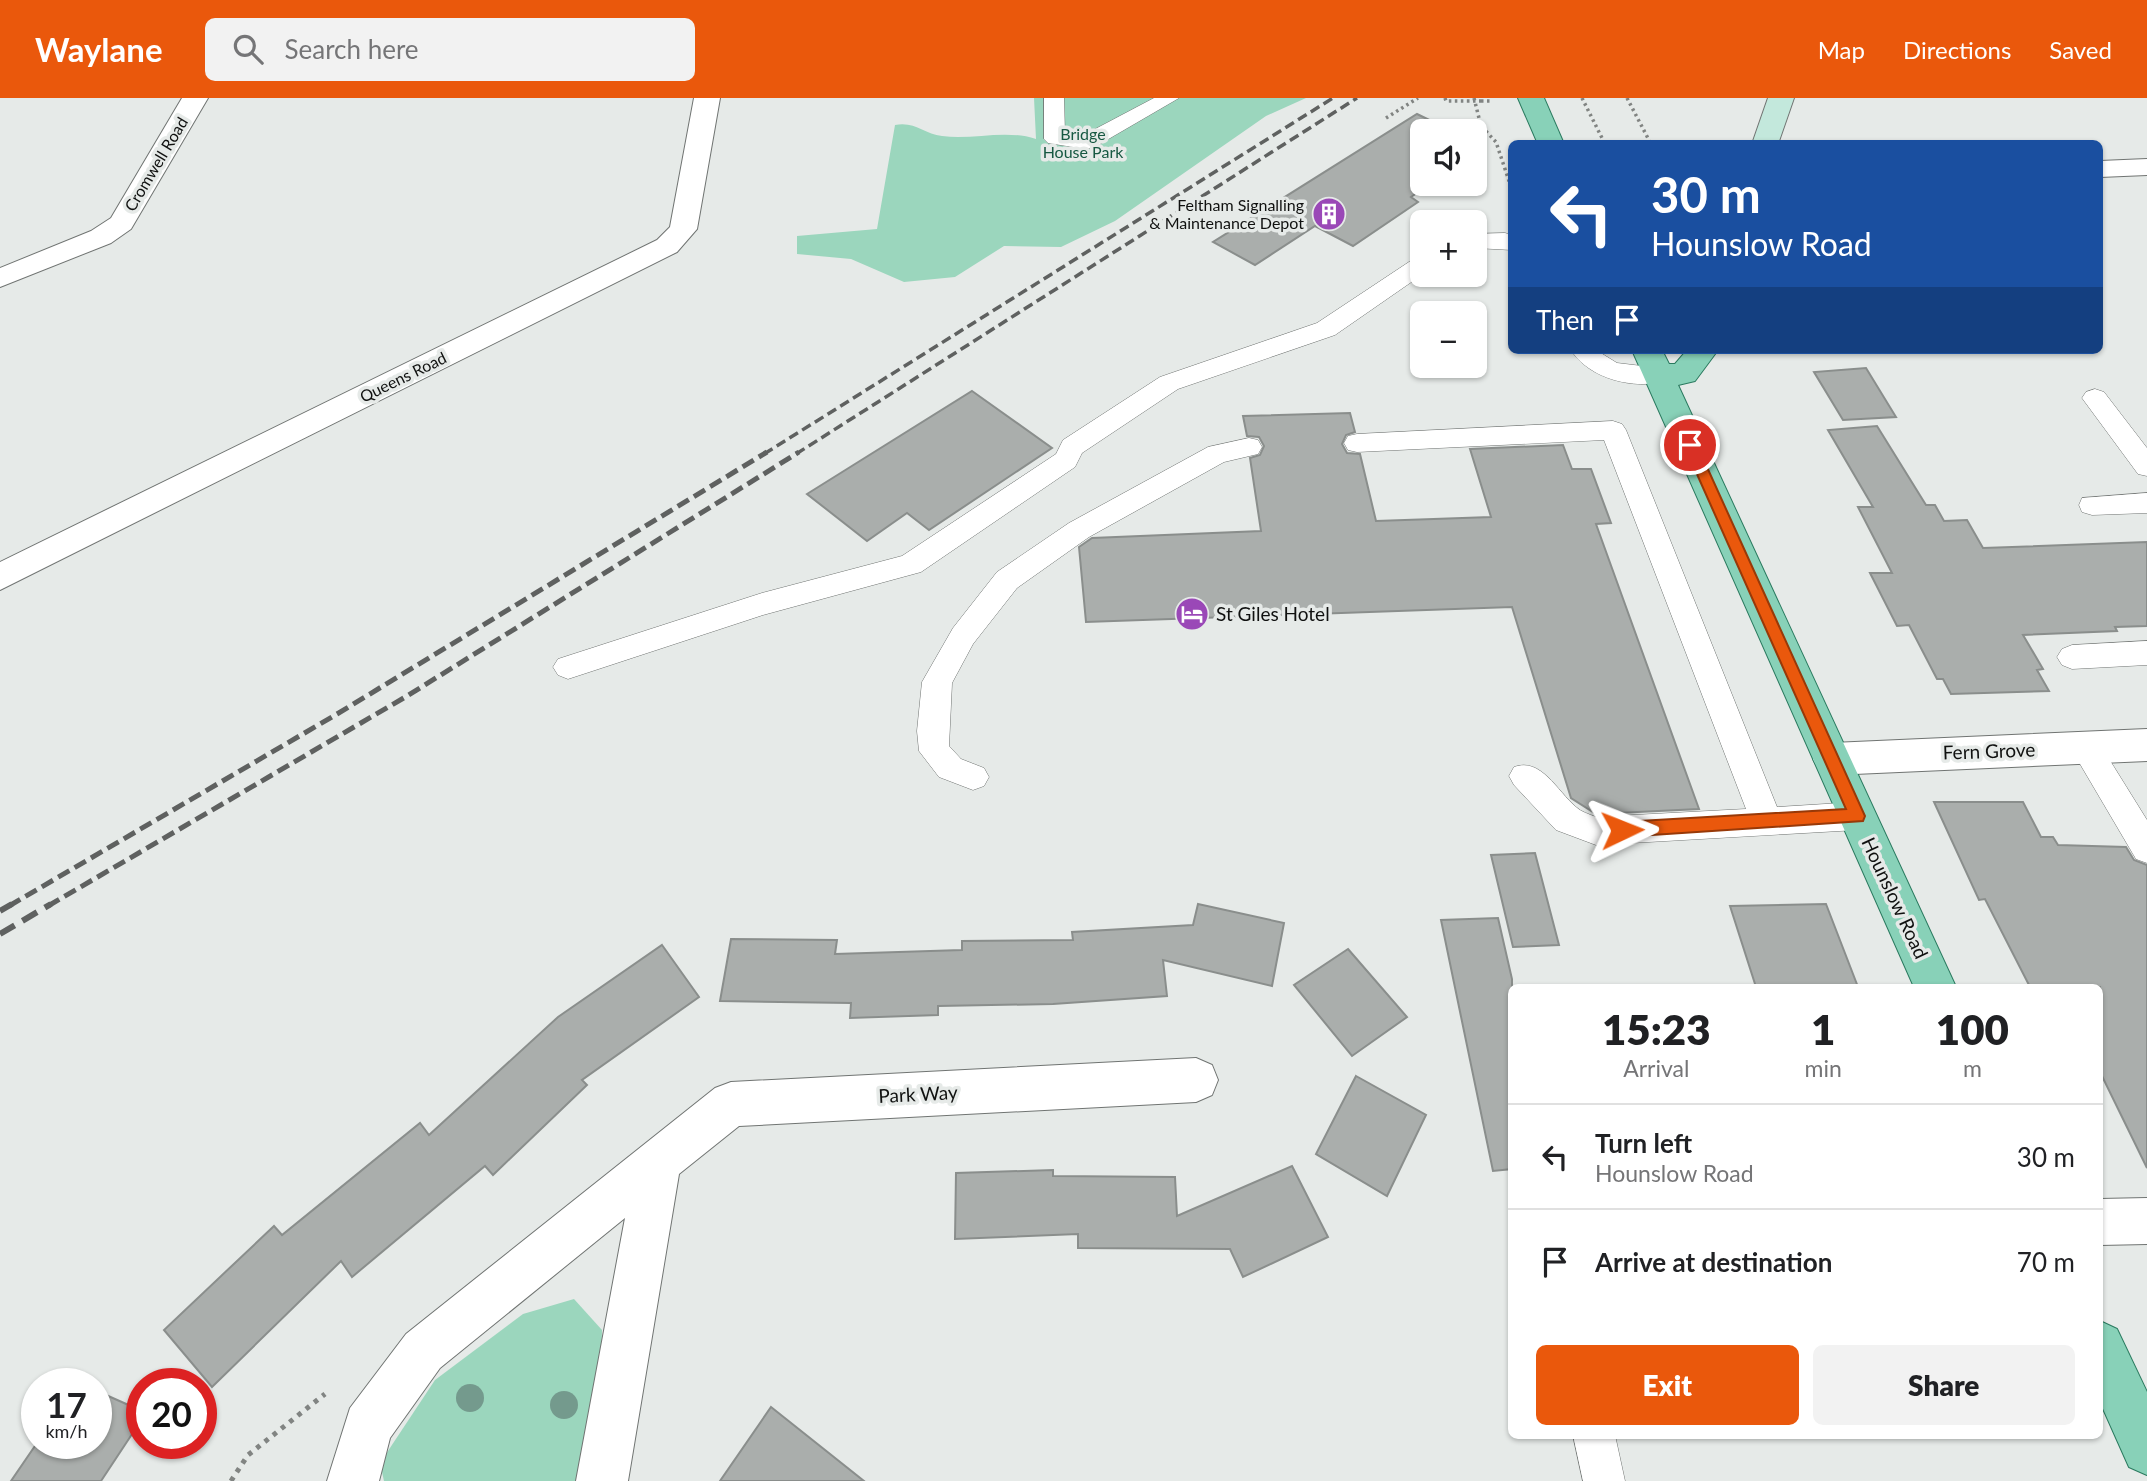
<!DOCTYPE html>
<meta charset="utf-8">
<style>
body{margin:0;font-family:Lato,sans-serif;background:#f2f2f2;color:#202124;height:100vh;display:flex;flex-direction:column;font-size:26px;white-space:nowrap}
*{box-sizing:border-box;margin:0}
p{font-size:23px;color:#757577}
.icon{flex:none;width:38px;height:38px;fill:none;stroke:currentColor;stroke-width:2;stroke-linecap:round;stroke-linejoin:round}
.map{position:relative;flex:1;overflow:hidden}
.side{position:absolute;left:1508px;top:886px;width:595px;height:455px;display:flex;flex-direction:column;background:#fff;border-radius:10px;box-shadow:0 2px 5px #0004}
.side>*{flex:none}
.hud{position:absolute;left:1508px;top:42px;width:595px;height:214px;border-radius:10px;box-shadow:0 2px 5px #0004;background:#1a4fa0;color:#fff;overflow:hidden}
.buttons{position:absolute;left:1410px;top:21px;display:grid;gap:14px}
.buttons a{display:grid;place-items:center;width:77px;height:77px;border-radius:10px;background:#fff;box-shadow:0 2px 5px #0004;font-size:35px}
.speed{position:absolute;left:21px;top:1270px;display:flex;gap:14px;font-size:35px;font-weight:700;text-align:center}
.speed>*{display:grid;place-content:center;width:91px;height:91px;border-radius:50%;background:#fff;box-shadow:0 2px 5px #0004;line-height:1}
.speed small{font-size:18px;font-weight:400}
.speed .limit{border:10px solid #d22;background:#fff;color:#111}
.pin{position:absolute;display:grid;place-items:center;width:60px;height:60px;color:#fff;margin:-30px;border:4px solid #fff;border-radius:50%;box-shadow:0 2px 7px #0007}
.me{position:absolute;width:77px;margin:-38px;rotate:88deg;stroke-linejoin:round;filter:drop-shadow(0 0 5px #0008)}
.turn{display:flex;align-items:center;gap:24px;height:147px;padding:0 28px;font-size:32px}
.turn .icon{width:91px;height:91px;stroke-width:2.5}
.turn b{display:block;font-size:49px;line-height:60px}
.then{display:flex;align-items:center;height:66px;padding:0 28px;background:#0003;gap:14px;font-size:26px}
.eta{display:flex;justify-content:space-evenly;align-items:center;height:119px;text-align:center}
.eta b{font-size:42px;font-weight:800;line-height:49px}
.primary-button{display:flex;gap:14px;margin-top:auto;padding:14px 28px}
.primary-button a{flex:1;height:80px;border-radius:10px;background:#ea580c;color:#fff;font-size:28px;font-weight:800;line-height:80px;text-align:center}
.primary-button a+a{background:#f2f2f2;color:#202124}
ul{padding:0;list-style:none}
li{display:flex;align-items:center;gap:21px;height:105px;padding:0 28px;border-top:2px solid #e0e0e0}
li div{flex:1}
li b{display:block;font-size:26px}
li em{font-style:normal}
header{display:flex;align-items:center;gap:42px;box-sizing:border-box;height:98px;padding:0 35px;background:#ea580c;color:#fff}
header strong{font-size:33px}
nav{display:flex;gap:38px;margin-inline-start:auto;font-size:24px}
.search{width:490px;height:63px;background:#f2f2f2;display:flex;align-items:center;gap:18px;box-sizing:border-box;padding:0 24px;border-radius:10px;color:#757577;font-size:26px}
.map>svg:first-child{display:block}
.green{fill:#9bd6bd}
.building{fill:#aaaeac;stroke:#8a8e8c;stroke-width:2}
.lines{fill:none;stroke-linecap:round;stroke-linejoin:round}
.service-casing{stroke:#707472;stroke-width:1}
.minor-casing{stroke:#707472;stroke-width:2}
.secondary-casing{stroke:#707472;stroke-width:2}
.primary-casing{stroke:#2a7a5f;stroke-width:2}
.path-far1{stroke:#818482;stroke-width:3.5;stroke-dasharray:2.5 3.5;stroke-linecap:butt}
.path{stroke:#818482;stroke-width:5;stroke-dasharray:4.5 6;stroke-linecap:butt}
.service{fill:#fff;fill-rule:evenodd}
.minor{fill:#fff;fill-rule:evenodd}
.secondary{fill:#c3e8dc;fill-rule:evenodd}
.primary{fill:#88d1b8;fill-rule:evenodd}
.rail-far2{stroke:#5f6160;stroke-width:3.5;stroke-dasharray:10 5;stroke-linecap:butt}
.rail-far1{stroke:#5f6160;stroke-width:5;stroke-dasharray:13 6;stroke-linecap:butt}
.rail{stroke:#5f6160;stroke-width:6;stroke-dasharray:17 9;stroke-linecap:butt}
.path-bridge{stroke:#818482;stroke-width:3.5;stroke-dasharray:2.5 3.5;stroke-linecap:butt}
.tree{fill:#749a8d}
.route{fill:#ea580c;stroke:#983908;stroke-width:2}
.labels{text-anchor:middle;stroke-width:7;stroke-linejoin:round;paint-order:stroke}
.far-park-label{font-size:16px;fill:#175842;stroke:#e6eae8}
.far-street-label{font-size:16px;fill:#101110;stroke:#e6eae8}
.far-poi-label{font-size:16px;fill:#101110;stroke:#e6eae8;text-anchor:end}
.poi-label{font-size:19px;fill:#101110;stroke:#e6eae8;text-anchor:start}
.street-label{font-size:19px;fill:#101110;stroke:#e6eae8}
</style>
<header>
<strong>Waylane</strong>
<div class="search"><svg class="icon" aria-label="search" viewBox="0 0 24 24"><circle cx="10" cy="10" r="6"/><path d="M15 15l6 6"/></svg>Search here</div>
<nav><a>Map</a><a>Directions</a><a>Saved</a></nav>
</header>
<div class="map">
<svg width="2147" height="1383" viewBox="0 0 2147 1383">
<rect width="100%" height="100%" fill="#e6eae8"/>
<!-- green -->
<g class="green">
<path d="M1034 0H1306L1266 18 1115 123 1061 149 1004 148 955 179 904 184 851 161 797 156V138L877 131 895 27C915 23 924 36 942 38 974 42 1005 31 1036 41Z"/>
<polygon points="574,1201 602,1232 601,1282 579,1383 384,1383 380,1365 435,1282 523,1216"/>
</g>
<!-- building -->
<g class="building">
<polygon points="1417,16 1452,33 1423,33 1423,86 1430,86 1411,99 1418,104 1353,148 1315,128 1255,167 1213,144"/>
<polygon points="1866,270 1896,319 1843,322 1814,274"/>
<polygon points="972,293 1052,350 929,432 907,415 867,443 807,396"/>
<polygon points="1350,315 1355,334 1346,337 1342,346 1347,355 1360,356 1376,423 1491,419 1470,351 1563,347 1572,371 1591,371 1611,425 1596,426 1699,711 1596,716 1571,700 1512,509 1086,524 1079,449 1092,440 1261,433 1250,360 1260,357 1264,348 1259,339 1247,338 1243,318"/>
<polygon points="1877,328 1926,407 1935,407 1944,423 1967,422 1983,450 2147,444 2147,528 2115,529 2117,533 2023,537 2043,571 2037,572 2049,593 1951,596 1943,581 1937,581 1909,527 1897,528 1870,475 1892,475 1858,409 1873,409 1828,332"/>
<polygon points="1934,704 2023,704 2041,739 2053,739 2058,747 2126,749 2134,762 2147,767 2147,1070 2100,974 2100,889 2030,889 1985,801 1979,802"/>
<polygon points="1535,755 1559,847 1513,849 1491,757"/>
<polygon points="1198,806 1284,825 1272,888 1163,862 1167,898 1053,906 938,908 938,917 850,920 851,905 720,903 731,841 837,842 835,856 962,852 962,843 1073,842 1072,834 1193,827"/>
<polygon points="1826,806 1858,889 1756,889 1730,808"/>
<polygon points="1498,820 1512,881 1512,1071 1493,1073 1441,822"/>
<polygon points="662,847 699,899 582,982 587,987 493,1077 485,1068 352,1179 341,1163 212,1289 164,1232 274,1128 282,1137 420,1025 429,1037 558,919"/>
<polygon points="1348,851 1407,919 1352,958 1294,887"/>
<polygon points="1356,978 1426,1017 1387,1098 1316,1056"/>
<polygon points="1292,1068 1328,1139 1243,1179 1230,1151 1078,1150 1078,1136 955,1141 956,1075 1053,1072 1053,1078 1175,1079 1177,1118"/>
<polygon points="97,1293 142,1313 142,1321 101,1383 11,1383 37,1345 96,1346"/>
<polygon points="771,1309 864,1383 720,1383"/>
</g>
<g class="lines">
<defs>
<g id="service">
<polygon points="1044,0 1064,0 1065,36 1082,38 1154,0 1179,0 1093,50 1085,51 1048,45 1044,41"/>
<polygon points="1505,135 1512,137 1512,152 1475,150 1475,136"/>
<polygon points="1423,158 1423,176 1335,237 1178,291 1082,355 1075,369 921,474 763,517 568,581 558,577 553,569 558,561 762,495 902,458 1056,356 1063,342 1160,279 1317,225 1415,160"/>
<path d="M1571 252H1596L1617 265 1667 271 1670 277 1667 283C1634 292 1589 281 1571 252Z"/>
<polygon points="2095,291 2104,294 2147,350 2147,378 2138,376 2082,300 2086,294"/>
<path d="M1613 323 1622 326 1626 332 1777 709 1857 704 1868 708 1873 718 1868 728 1857 732 1596 747 1556 732 1514 687 1509 678 1514 669C1541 659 1557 693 1576 709 1581 714 1589 716 1596 719L1746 711 1604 342 1357 354 1348 352 1344 345 1348 338 1357 336Z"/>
<polygon points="1249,340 1258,342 1262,349 1258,356 1224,364 1089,439 1017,490 973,546 952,585 949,648 961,661 984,670 989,679 984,688 973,692 939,679 919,653 917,633 922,584 953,530 997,474 1069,425 1208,349"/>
<polygon points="2147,395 2147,415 2092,417 2082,414 2079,407 2082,400"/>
<polygon points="2147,543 2147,567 2072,571 2062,567 2057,559 2062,551 2072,547"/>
<polygon points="2085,636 2096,640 2147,722 2147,765 2136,761 2070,649 2074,640"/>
<polygon points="1573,1337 1615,1337 1625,1383 1583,1383"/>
</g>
<g id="minor">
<polygon points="182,0 208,0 131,131 111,145 0,189 0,170 91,133 111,120"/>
<polygon points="694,0 720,0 697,131 677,154 0,492 0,464 657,142 670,129"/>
<polygon points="2147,61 2147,77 2100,79 2100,63"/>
<polygon points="2147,631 2147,663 1832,677 1819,672 1813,661 1819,650 1832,645"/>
<polygon points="1196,960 1212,967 1218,982 1212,997 1196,1004 739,1028 679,1076 628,1383 576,1383 625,1120 440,1270 390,1340 379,1383 327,1383 350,1310 406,1236 715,990 731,984"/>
<polygon points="2147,1100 2147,1146 2100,1147 2100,1101"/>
</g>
<polygon id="secondary" points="1768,0 1794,0 1778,46 1752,46"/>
<g id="primary">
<polygon points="1518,0 1544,0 1564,46 1538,46"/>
<polygon points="1632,252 1662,252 1669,266 1675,266 1687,252 1718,252 1695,283 1678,287 1956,889 1914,889"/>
<polygon points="2100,1223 2117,1231 2147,1294 2147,1377 2129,1369 2100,1304"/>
</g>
</defs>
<!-- service casing -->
<use href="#service" class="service-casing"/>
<!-- minor casing -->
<use href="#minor" class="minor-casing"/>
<!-- secondary casing -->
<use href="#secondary" class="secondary-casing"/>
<!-- primary casing -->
<use href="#primary" class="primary-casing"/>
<!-- path-far1 -->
<g class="path-far1">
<polyline points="1445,0 1446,3 1467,3"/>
<polyline points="1474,0 1481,28 1496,44 1512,92"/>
<polyline points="1582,0 1604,44 1592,45"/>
<polyline points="1627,0 1651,46"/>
<polyline points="1481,3 1493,3"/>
<polyline points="1386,20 1418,0"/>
</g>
<!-- path -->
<polyline class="path" points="231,1383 248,1357 325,1296"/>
<!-- service -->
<use href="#service" class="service"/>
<!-- minor -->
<use href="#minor" class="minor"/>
<!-- secondary -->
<use href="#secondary" class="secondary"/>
<!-- primary -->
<use href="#primary" class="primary"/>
<!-- rail-far2 -->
<g class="rail-far2">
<polyline points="764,356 1333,0"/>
<polyline points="796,356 1357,0"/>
</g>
<!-- rail-far1 -->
<g class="rail-far1">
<polyline points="9,808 337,616 767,354"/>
<polyline points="48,808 407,598 799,354"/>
</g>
<!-- rail -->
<g class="rail">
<polyline points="0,813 12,806"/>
<polyline points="0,836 51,806"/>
</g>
<!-- path-bridge -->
<polyline class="path-bridge" points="1467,3 1481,3"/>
</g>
<!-- trees -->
<g class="tree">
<circle cx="470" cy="1300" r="14"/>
<circle cx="564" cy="1307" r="14"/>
</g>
<!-- route -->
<polygon class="route" points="1690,343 1697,347 1865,718 1863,723 1622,739 1614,732 1622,724 1846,711 1684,347"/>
<!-- icons -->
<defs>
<symbol id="building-disc" viewBox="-11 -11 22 22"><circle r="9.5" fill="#9a48b7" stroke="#e6eae8"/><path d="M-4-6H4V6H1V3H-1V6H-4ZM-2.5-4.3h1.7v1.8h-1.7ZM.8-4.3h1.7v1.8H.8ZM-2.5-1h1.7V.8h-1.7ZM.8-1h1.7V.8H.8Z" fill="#fff"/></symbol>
<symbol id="hotel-disc" viewBox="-11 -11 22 22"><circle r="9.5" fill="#9a48b7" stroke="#e6eae8"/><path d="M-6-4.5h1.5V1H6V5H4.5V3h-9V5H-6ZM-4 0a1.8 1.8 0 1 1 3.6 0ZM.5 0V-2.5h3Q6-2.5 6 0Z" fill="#fff"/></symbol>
</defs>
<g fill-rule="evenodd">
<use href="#building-disc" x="1310" y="97" width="38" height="38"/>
<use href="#hotel-disc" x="1173" y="497" width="38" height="38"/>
</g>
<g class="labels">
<!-- far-park labels -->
<g class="far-park-label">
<text x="1083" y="42">Bridge<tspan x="1083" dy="18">House Park</tspan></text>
</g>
<!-- far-street labels -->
<g class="far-street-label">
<text transform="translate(156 66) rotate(-59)" y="6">Cromwell Road</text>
<text transform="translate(403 279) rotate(-26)" y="6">Queens Road</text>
</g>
<!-- far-poi labels -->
<g class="far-poi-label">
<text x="1304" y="113">Feltham Signalling<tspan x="1304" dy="18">&amp; Maintenance Depot</tspan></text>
</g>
<!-- poi labels -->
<g class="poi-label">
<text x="1216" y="523">St Giles Hotel</text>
</g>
<!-- street labels -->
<g class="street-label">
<text transform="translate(1989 653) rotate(-2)" y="7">Fern Grove</text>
<text transform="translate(1895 800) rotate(65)" y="7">Hounslow Road</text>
<text transform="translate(918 996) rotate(-3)" y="7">Park Way</text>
</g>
</g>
</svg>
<div class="buttons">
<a><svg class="icon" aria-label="sound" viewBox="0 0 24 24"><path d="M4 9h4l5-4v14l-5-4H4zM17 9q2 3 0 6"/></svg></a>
<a>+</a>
<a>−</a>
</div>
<div class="speed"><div>17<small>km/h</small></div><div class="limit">20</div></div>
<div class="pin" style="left:1690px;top:347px;background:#d93025"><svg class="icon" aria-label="arrive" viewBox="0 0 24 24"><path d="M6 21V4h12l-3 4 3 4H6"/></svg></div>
<svg class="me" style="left:1622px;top:732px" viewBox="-20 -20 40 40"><path d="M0-17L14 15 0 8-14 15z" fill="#ea580c" stroke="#fff" stroke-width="4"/></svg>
<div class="hud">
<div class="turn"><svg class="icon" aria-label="left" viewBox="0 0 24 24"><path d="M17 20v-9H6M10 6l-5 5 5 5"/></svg><div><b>30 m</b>Hounslow Road</div></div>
<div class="then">Then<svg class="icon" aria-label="arrive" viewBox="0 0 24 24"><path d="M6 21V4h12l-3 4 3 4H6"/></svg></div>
</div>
<section class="side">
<div class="eta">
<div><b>15:23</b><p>Arrival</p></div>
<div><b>1</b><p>min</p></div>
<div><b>100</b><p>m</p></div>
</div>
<ul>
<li><svg class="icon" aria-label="left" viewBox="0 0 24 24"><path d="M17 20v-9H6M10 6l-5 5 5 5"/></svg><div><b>Turn left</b><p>Hounslow Road</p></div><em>30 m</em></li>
<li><svg class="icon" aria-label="arrive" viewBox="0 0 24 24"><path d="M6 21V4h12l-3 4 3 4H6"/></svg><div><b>Arrive at destination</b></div><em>70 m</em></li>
</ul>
<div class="primary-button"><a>Exit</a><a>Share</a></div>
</section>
</div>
